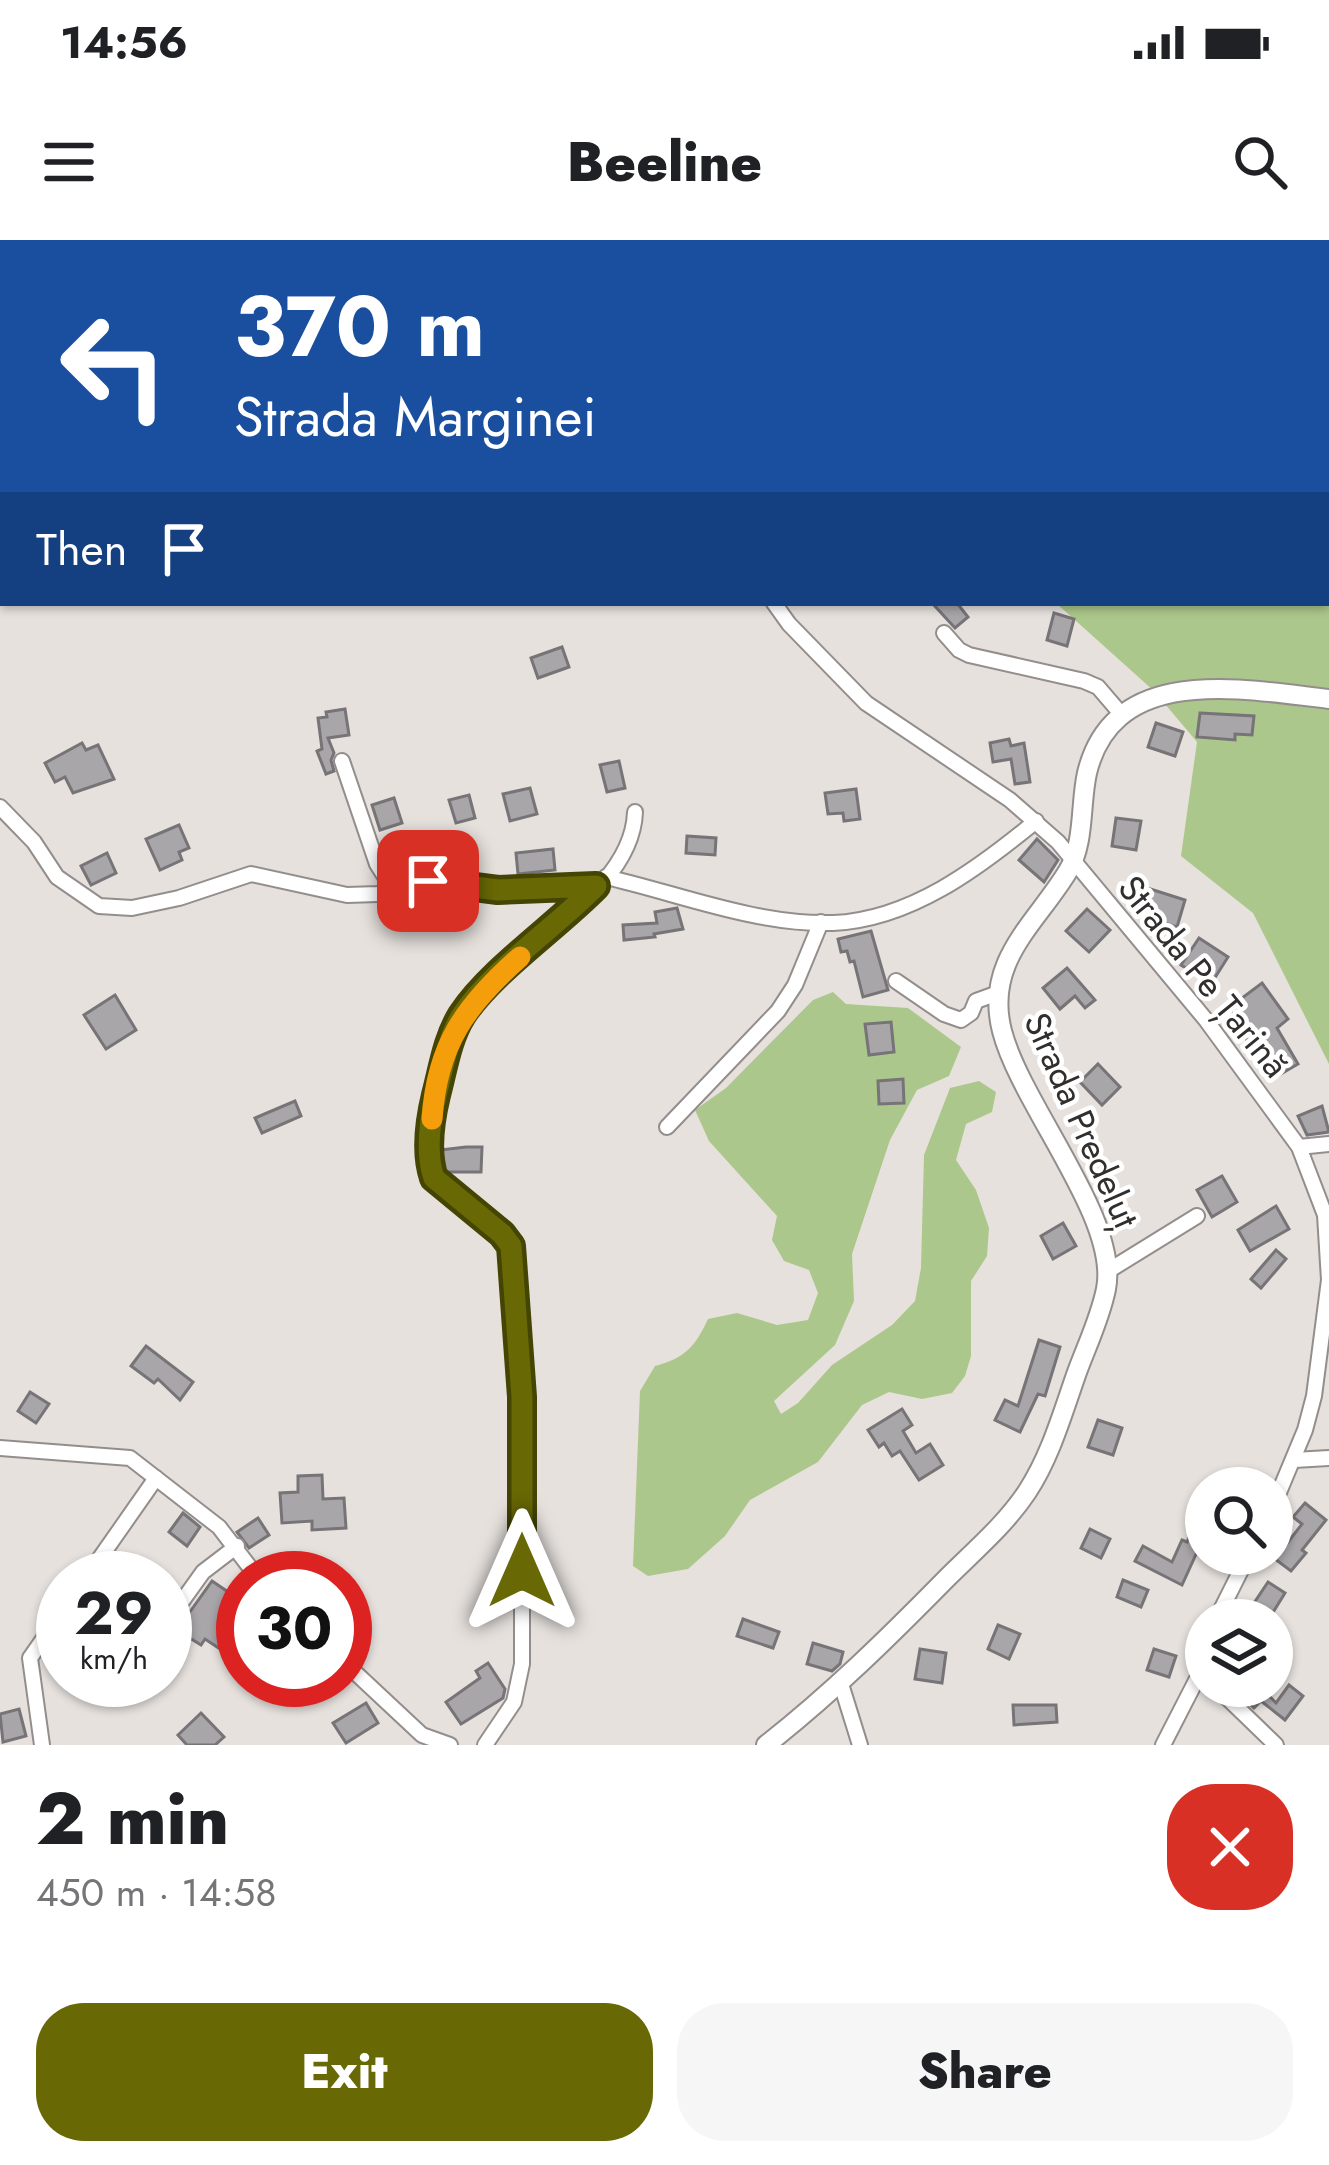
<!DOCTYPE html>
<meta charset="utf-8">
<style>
body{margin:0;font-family:Jost,sans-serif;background:#f6f6f6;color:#202124;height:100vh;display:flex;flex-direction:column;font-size:45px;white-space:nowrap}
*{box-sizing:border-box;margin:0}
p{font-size:39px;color:#757577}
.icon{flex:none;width:66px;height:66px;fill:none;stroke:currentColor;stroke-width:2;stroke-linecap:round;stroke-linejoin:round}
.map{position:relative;height:1505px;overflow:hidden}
.details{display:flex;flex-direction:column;background:#fff;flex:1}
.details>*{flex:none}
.guide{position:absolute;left:0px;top:0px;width:1329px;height:366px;box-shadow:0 3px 9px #0004;background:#1a4fa0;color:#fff;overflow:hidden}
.tools{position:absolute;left:1185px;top:1227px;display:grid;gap:24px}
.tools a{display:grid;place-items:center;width:108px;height:108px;border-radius:50%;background:#fff;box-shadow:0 3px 9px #0004;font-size:60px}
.speed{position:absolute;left:36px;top:1311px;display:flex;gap:24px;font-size:60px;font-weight:700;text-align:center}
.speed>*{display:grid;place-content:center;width:156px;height:156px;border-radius:50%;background:#fff;box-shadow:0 3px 9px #0004;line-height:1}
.speed small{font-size:30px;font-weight:400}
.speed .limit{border:18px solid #d22;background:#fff;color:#111}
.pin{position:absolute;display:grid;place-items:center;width:102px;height:102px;color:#fff;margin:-51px;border-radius:24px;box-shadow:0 6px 18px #0006}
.me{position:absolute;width:132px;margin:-66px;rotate:0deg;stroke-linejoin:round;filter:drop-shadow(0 0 9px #0008)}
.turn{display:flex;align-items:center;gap:42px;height:252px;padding:0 36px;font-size:54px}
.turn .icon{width:156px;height:156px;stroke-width:2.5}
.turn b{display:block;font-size:84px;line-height:102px}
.then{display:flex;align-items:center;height:114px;padding:0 36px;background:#0003;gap:24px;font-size:45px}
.round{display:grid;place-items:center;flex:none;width:126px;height:126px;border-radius:48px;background:#f6f6f6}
.headline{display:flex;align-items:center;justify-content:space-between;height:204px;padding:0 36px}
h1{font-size:72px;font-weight:800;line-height:90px}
.button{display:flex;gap:24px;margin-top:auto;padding:24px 36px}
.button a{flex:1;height:138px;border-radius:48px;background:#686804;color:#fff;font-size:48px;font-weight:800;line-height:138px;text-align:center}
.button a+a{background:#f6f6f6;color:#202124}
.status{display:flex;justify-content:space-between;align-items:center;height:84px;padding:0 60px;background:#fff;direction:ltr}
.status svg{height:33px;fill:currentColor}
header{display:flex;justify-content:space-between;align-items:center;height:156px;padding:0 36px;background:#fff;font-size:54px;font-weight:800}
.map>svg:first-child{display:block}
.green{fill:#acc78b}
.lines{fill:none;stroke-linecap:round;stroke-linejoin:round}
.stream{stroke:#4cc5ed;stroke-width:4.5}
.building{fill:#a9a6aa;stroke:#777478;stroke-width:3}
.minor-casing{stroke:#938e8c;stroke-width:18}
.secondary-casing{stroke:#938e8c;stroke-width:22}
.minor{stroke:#fff;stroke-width:14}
.secondary{stroke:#fff;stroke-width:18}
.route-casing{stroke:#444403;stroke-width:30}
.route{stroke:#686804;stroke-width:21}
.slow{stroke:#f59e0b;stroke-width:21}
.labels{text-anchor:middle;stroke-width:9;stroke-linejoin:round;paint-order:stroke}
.street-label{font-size:36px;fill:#312f2e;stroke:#fff}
</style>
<div class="status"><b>14:56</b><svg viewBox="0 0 49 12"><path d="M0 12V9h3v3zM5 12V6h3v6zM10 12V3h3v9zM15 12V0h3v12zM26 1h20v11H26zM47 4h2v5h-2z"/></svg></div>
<header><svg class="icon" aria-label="menu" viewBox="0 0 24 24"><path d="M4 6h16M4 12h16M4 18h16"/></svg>Beeline<svg class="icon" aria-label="search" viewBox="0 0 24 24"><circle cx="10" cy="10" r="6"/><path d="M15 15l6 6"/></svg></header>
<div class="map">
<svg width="1329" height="1505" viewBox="0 0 1329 1505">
<rect width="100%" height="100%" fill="#e6e1dd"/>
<!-- green -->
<g class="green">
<polygon points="661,0 1329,0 1329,824 1253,673 1181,616 1197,502 1154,451 1056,363 1326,363 1326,3"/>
<path d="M833 752 846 764 908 768 961 807 949 836 917 850 890 900 852 1014 854 1061 835 1105 774 1161 781 1174 798 1163 832 1125 892 1085 915 1061 921 1028 924 915 950 848 979 841 996 852 992 872 966 884 956 920 976 950 989 988 987 1016 971 1041V1116L965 1136 952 1153 922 1159 889 1152 862 1165 818 1222 750 1260 725 1296 688 1329 648 1336 633 1326 640 1151 655 1126C685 1118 695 1107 708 1079L737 1073 777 1085 808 1080 818 1053 809 1030 784 1021 772 1000 777 976 709 901 695 870 726 848 813 760Z"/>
</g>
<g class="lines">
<!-- stream -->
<g class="stream">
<polyline points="1319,0 1321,3"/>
<polyline points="1326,11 1329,16"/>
</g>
</g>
<!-- building -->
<g class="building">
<polygon points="932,363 957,363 968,377 955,388"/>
<polygon points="1054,373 1074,379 1067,406 1047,400"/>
<polygon points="562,407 569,427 538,438 531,418"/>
<polygon points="345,469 349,495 328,498 334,513 331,520 334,531 326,534 317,511 322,509 318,478 327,477 326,472"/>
<polygon points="1200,473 1254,476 1252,495 1235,494 1235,500 1197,497"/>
<polygon points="1156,483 1183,492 1175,516 1148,507"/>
<polygon points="1009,499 1011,506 1024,503 1030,542 1015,544 1011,519 993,522 990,503"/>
<polygon points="82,503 86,510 98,505 114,539 73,553 65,537 55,542 45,523"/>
<polygon points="619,521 625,548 607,552 600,525"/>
<polygon points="530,548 537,574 510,581 503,554"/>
<polygon points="856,549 860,579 844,581 843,573 828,574 825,553"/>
<polygon points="469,555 475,578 456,583 449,560"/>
<polygon points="394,558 402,583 380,590 372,565"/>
<polygon points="1116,578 1141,581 1136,610 1112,606"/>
<polygon points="179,585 189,608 179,612 182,620 160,630 146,599"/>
<polygon points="687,596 716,598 715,615 686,613"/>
<polygon points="1037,599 1058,620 1044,642 1019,620"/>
<polygon points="553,609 555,630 518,634 516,613"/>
<polygon points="107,613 116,633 91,645 81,626"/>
<polygon points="1144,647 1185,660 1177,687 1136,674"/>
<polygon points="677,668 683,689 654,694 655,697 624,700 623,685 657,683 655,672"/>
<polygon points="1087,669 1110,690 1089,712 1066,691"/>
<polygon points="871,691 888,750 863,757 854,721 850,722 847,711 841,712 838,699"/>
<polygon points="1199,698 1228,717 1211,744 1181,725"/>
<polygon points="1067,728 1095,760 1085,768 1075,756 1060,769 1043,748"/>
<polygon points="1262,743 1288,779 1277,788 1298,824 1279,835 1276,831 1269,836 1243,794 1248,790 1230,767"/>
<polygon points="115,755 136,790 106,809 84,775"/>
<polygon points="891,782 894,812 869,815 865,784"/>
<polygon points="1098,824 1120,847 1102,865 1080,842"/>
<polygon points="903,839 904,863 879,864 878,841"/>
<polygon points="295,861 301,876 262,893 255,878"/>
<polygon points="1322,866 1329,892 1307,895 1298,876"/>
<polygon points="466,907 482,907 481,932 444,932 440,910"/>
<polygon points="1222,936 1237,962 1212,977 1197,950"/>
<polygon points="1276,966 1289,989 1250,1011 1238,990"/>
<polygon points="1063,983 1076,1006 1053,1019 1041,996"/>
<polygon points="1276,1010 1286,1019 1261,1048 1251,1039"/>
<polygon points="1039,1100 1060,1107 1045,1156 1038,1154 1020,1192 995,1180 1005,1160 1018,1166"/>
<polygon points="146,1106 193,1142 180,1160 158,1139 154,1143 131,1126"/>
<polygon points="30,1152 49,1164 36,1183 18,1171"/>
<polygon points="902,1169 912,1185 903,1191 916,1213 930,1204 943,1225 919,1240 900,1211 892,1216 884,1203 879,1207 868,1190"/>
<polygon points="1098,1180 1122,1188 1113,1215 1088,1207"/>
<polygon points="322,1235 323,1259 344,1258 346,1288 312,1290 312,1281 282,1283 280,1253 298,1252 298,1236"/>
<polygon points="1206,1260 1206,1300 1203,1299 1182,1345 1135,1321 1143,1306 1172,1322 1182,1300 1187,1302"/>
<polygon points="1305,1263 1326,1280 1302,1310 1306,1313 1291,1331 1275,1319 1302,1284 1293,1277"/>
<polygon points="183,1273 200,1287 187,1306 169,1292"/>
<polygon points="258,1278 269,1295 249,1308 237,1292"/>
<polygon points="1090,1289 1110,1299 1101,1318 1081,1308"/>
<polygon points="1123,1340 1148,1350 1141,1367 1117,1357"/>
<polygon points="212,1341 237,1358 221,1381 233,1389 220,1409 205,1399 201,1405 177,1390"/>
<polygon points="1268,1342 1285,1353 1272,1374 1254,1363"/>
<polygon points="743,1379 779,1392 773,1408 737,1396"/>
<polygon points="998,1385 1020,1394 1009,1419 988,1409"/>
<polygon points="813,1403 843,1412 840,1424 832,1431 807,1424"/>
<polygon points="920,1409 946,1413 942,1443 915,1439"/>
<polygon points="1154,1409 1176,1416 1169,1437 1147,1430"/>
<polygon points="488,1423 505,1449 503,1458 461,1484 446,1462 480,1438 476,1431"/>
<polygon points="1289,1445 1303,1456 1285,1480 1261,1461 1254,1468 1237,1452 1243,1446 1260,1446 1276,1463"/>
<polygon points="366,1463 378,1483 346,1503 333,1483"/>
<polygon points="1013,1465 1056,1465 1057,1482 1014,1485"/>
<polygon points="19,1469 26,1496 3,1502 0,1474"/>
<polygon points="201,1473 224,1497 215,1505 187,1505 178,1495"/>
</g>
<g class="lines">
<defs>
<g id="minor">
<polyline points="577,0 578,3"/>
<polyline points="365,3 372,0"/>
<polyline points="774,363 789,384 866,463 1010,560 1058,602 1206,780 1299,907 1325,975 1329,1040 1314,1156 1305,1190 1272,1269"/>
<polyline points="944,393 959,410 969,415 1084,441 1098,447 1122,475"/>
<polyline points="342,521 377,624 394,651"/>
<polyline points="0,567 34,602 57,637 99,666 132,668 179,658 251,634 347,655 378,654 434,640 498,649 596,647"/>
<path d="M606 637C680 654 756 685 833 683 910 680 979 628 1036 581"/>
<polyline points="896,741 944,774 961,780 971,773 976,761 998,753"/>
<polyline points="667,887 778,771 795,745 821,682"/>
<polyline points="1299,907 1329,904"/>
<polyline points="1108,1031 1197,976"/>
<polyline points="0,1208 130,1218 219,1287 258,1338"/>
<polyline points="1294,1220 1329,1218"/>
<polyline points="86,1338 156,1238"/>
<polyline points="1216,1380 1249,1314"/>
<polyline points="165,1385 203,1332 237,1306"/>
<polyline points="345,1423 422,1495 450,1505"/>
<polyline points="1204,1432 1201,1421 1206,1400"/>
<polyline points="841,1444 860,1505"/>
<polyline points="1215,1446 1276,1505"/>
<polyline points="42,1505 30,1418 63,1371"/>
<path d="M485 1505 514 1462 522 1424V1157L514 1018 502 994 434 938C425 913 430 881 436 856 443 830 447 800 461 777 503 708 632 658 635 572"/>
<polyline points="1163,1505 1202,1429"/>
</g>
<path id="secondary" d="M766 1505C831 1454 888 1398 946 1339 974 1311 1005 1285 1027 1252 1050 1217 1062 1175 1076 1135 1086 1107 1100 1079 1106 1049 1120 979 1021 865 1002 791 984 721 1036 684 1068 631 1085 603 1080 564 1087 533 1114 421 1246 450 1329 459"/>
</defs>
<!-- minor casing -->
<use href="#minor" class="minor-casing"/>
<!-- secondary casing -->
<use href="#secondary" class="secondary-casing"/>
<!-- minor -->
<use href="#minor" class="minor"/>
<!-- secondary -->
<use href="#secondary" class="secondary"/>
</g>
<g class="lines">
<defs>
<path id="route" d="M428 641 498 650 596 646C557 686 491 731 462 775 447 799 443 829 436 855 430 880 425 912 434 938L502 994 511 1006 522 1157V1331"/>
</defs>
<!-- route casing -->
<use href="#route" class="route-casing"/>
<!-- route -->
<use href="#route" class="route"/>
<!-- slow -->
<path class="slow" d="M432 879C437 804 466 765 520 717"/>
</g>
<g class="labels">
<!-- street labels -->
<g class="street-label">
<text transform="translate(1204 736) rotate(51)" y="13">Strada Pe Țarină</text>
<text transform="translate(1082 880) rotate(66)" y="13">Strada Predeluț</text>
</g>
</g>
</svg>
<div class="tools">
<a><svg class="icon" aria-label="search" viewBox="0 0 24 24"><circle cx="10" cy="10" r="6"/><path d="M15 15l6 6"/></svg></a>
<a><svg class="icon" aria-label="layers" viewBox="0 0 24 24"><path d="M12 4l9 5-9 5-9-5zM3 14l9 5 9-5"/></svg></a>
</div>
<div class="speed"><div>29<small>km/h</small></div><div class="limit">30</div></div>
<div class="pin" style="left:428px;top:641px;background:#d93025"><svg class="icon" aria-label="arrive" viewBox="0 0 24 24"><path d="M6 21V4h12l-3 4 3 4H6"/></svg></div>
<svg class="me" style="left:522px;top:1331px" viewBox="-20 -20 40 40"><path d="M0-17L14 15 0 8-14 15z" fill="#686804" stroke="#fff" stroke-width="4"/></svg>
<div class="guide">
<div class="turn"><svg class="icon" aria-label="left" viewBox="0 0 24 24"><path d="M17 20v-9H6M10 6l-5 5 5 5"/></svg><div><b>370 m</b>Strada Marginei</div></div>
<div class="then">Then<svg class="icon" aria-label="arrive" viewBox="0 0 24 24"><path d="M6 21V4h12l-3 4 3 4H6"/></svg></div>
</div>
</div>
<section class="details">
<div class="headline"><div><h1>2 min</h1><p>450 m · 14:58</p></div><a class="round" style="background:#d93025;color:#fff"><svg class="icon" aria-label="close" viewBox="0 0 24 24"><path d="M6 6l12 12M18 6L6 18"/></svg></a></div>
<div class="button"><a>Exit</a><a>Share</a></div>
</section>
